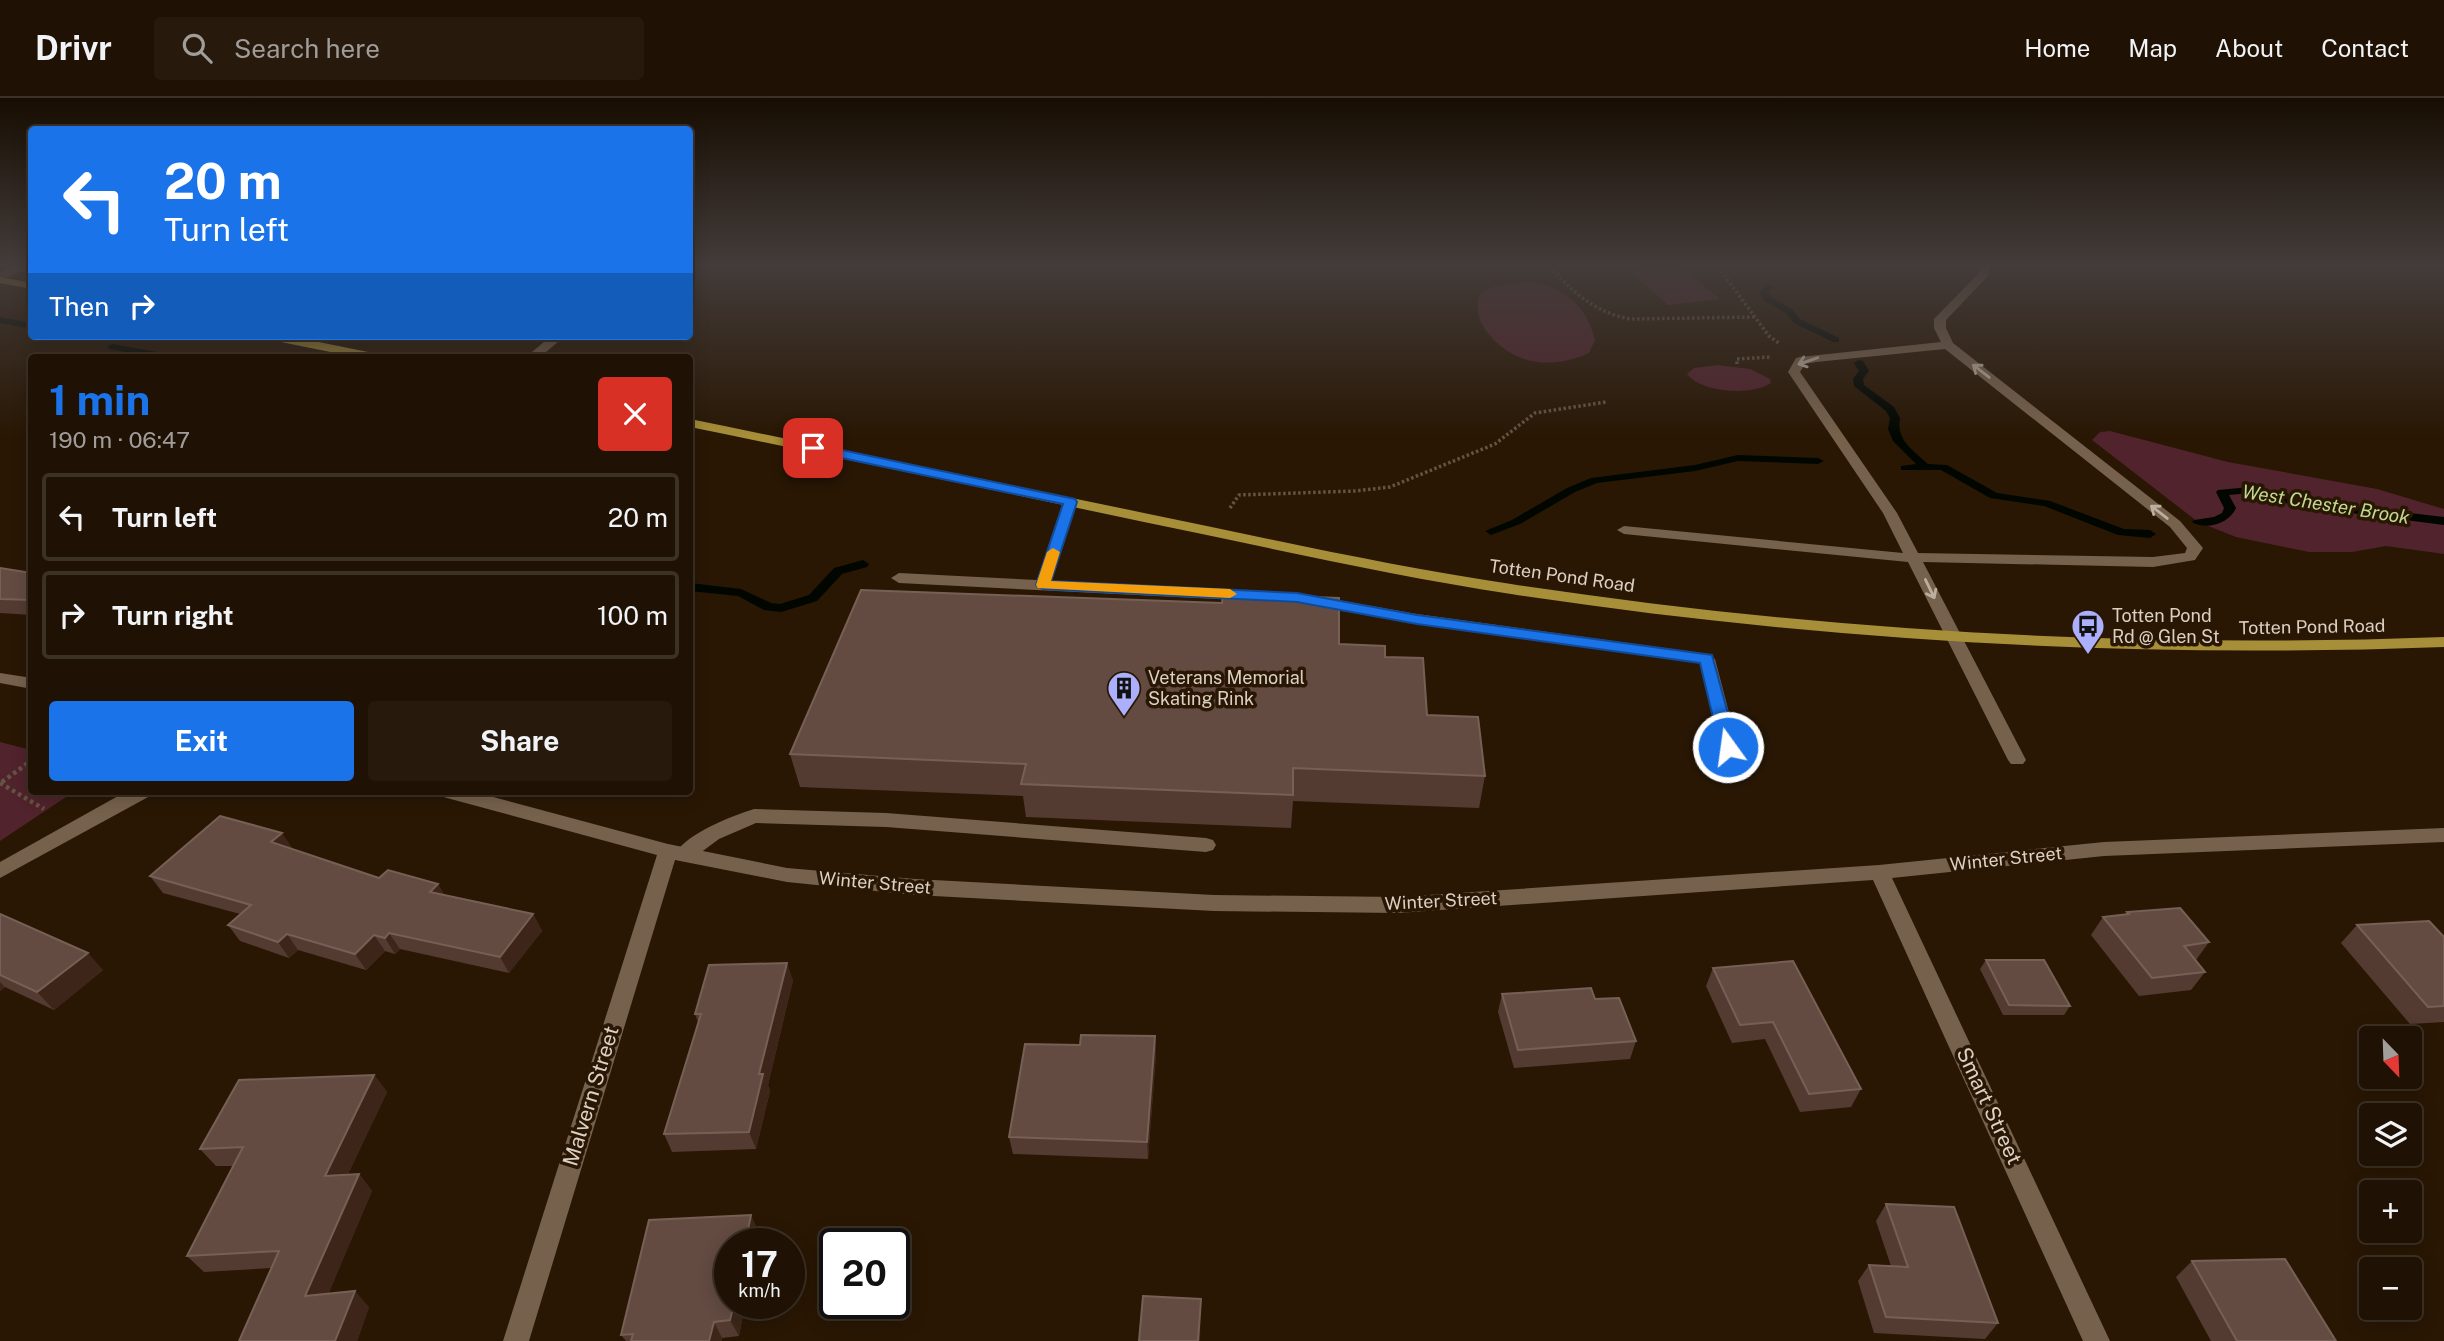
<!DOCTYPE html>
<meta charset="utf-8">
<style>
body{margin:0;font-family:"Public Sans",sans-serif;background:#271a0d;color:#f1f3f6;height:100vh;display:flex;flex-direction:column;font-size:26px;white-space:nowrap}
*{box-sizing:border-box;margin:0}
p{font-size:23px;color:#a19d9a}
.icon{flex:none;width:38px;height:38px;fill:none;stroke:currentColor;stroke-width:2;stroke-linecap:round;stroke-linejoin:round}
.map{position:relative;flex:1;overflow:hidden}
.details{position:absolute;left:28px;top:256px;width:665px;height:441px;display:flex;flex-direction:column;background:#1f1103;border-radius:7px;box-shadow:0 4px 18px #0003,0 0 0 2px #3c3125}
.details>*{flex:none}
.banner{position:absolute;left:28px;top:28px;width:665px;height:214px;border-radius:7px;box-shadow:0 4px 18px #0003,0 0 0 2px #3c3125;background:#1a73e8;color:#fff;overflow:hidden}
.needle{width:46px;rotate:157deg}
.buttons{position:absolute;left:2359px;top:928px;display:grid;gap:14px}
.buttons a{display:grid;place-items:center;width:63px;height:63px;border-radius:7px;background:#1f1103;box-shadow:0 4px 18px #0003,0 0 0 2px #3c3125;font-size:35px}
.speed{position:absolute;left:714px;top:1130px;display:flex;gap:14px;font-size:35px;font-weight:700;text-align:center}
.speed>*{display:grid;place-content:center;width:91px;height:91px;border-radius:50%;background:#1f1103;box-shadow:0 4px 18px #0003,0 0 0 2px #3c3125;line-height:1}
.speed small{font-size:18px;font-weight:400}
.speed .limit{border:4px solid #111;border-radius:10px;background:#fff;color:#111}
.pin{position:absolute;display:grid;place-items:center;width:60px;height:60px;color:#fff;margin:-30px;border-radius:14px;box-shadow:0 4px 10px #0006}
.me{position:absolute;width:77px;margin:-38px;rotate:346deg;stroke-linejoin:round;filter:drop-shadow(0 0 5px #0008)}
.turn{display:flex;align-items:center;gap:24px;height:147px;padding:0 21px;font-size:32px}
.turn .icon{width:91px;height:91px;stroke-width:2.5}
.turn b{display:block;font-size:49px;line-height:60px}
.then{display:flex;align-items:center;height:66px;padding:0 21px;background:#0003;gap:14px;font-size:26px}
.round{display:grid;place-items:center;flex:none;width:74px;height:74px;border-radius:7px;background:#271a0d}
.headline{display:flex;align-items:center;justify-content:space-between;height:119px;padding:0 21px}
h1{font-size:42px;font-weight:700;line-height:52px;color:#1a73e8}
.cta{display:flex;gap:14px;margin-top:auto;padding:14px 21px}
.cta a{flex:1;height:80px;border-radius:7px;background:#1a73e8;color:#fff;font-size:28px;font-weight:700;line-height:80px;text-align:center}
.cta a+a{background:#271a0d;color:#f1f3f6}
ul{padding:0;list-style:none}
li{display:flex;align-items:center;gap:21px;height:88px;margin:0 14px 10px;padding:0 7px;border:4px solid #3c3125;border-radius:7px}
li div{flex:1}
li b{display:block;font-size:26px}
li em{font-style:normal}
header{display:flex;align-items:center;gap:42px;box-sizing:border-box;height:98px;padding:0 35px;background:#1f1103;border-bottom:2px solid #3c3125}
header strong{font-size:33px}
nav{display:flex;gap:38px;margin-inline-start:auto;font-size:24px}
.search{width:490px;height:63px;background:#271a0d;display:flex;align-items:center;gap:18px;box-sizing:border-box;padding:0 24px;border-radius:7px;color:#a19d9a;font-size:26px}
.map>svg:first-child{display:block}
.green{fill:#51232c}
.lines{fill:none;stroke-linecap:round;stroke-linejoin:round}
.stream{fill:#010700;fill-rule:evenodd}
.path-far1{stroke:#645443;stroke-width:3.5;stroke-dasharray:2.5 2.5;stroke-linecap:butt}
.path{stroke:#645443;stroke-width:4.5;stroke-dasharray:3.5 3.5;stroke-linecap:butt}
.service{fill:#76614c;fill-rule:evenodd}
.minor{fill:#76614c;fill-rule:evenodd}
.primary{fill:#a78e38;fill-rule:evenodd}
.wall{fill:#543b32}
.shaded-wall{fill:#3d2619}
.building{fill:#634b42;stroke:#766056;stroke-width:2}
.oneway{stroke:#bdafa0}
.route{fill:#1a73e8;stroke:#114b97;stroke-width:2}
.slow{fill:#f59e0b}
.labels{text-anchor:middle;stroke-width:7;stroke-linejoin:round;paint-order:stroke}
.street-label{font-size:18px;fill:#dcd0c4;stroke:#291704}
.poi-label{font-size:18px;fill:#dcd0c4;stroke:#291704;text-anchor:start}
.water-label{font-size:19px;font-style:italic;fill:#bedb8e;stroke:#291704}
.near-street-label{font-size:21px;fill:#dcd0c4;stroke:#291704}
</style>
<header>
<strong>Drivr</strong>
<div class="search"><svg class="icon" aria-label="search" viewBox="0 0 24 24"><circle cx="10" cy="10" r="6"/><path d="M15 15l6 6"/></svg>Search here</div>
<nav><a>Home</a><a>Map</a><a>About</a><a>Contact</a></nav>
</header>
<div class="map">
<svg width="2444" height="1243" viewBox="0 0 2444 1243">
<rect width="100%" height="100%" fill="#291704"/>
<!-- green -->
<g class="green">
<polygon points="1679,167 1720,201 1668,207 1629,173"/>
<path d="M1531 183C1566 191 1586 207 1595 242L1589 255C1556 270 1520 269 1493 241 1480 227 1475 216 1479 197L1492 189Z"/>
<path d="M1718 267 1750 271 1770 281 1771 285C1752 298 1701 295 1687 276L1694 270Z"/>
<polygon points="2110,333 2228,364 2377,391 2444,411 2444,456 2386,448 2352,454 2309,454 2236,439 2198,424 2092,342 2100,334"/>
<polygon points="0,644 31,652 32,693 75,693 0,743"/>
</g>
<g class="lines">
<!-- stream -->
<g class="stream">
<polygon points="1805,165 1815,165 1805,172 1801,169"/>
<polygon points="1769,186 1774,189 1769,194 1771,199 1792,211 1800,221 1839,240 1839,244 1833,244 1794,225 1786,215 1764,203 1759,194"/>
<polygon points="0,219 32,225 32,231 0,225"/>
<polygon points="58,238 78,238 80,240 75,243"/>
<polygon points="112,246 169,256 174,259 152,259 109,251 107,249"/>
<path d="M1859 262 1863 263 1869 273 1863 281 1864 287 1894 309 1900 320C1896 343 1913 352 1928 366L1947 367 1997 395 2050 403 2124 431 2150 432 2156 436 2150 440 2118 437 2044 408 1990 400 1941 372H1901V368L1916 366 1893 343 1888 331 1890 320 1886 313 1854 288 1853 281 1859 273 1854 265Z"/>
<polygon points="1738,357 1818,360 1824,363 1818,366 1738,363 1695,373 1597,385 1575,394 1520,426 1491,437 1485,433 1512,422 1567,390 1591,380 1695,367"/>
<path d="M2250 389 2298 402 2444 419V427L2297 408 2250 395 2229 397 2236 410C2230 425 2206 433 2192 424L2194 422 2214 419 2222 415 2224 410 2216 394 2218 392Z"/>
<polygon points="863,462 869,466 867,469 842,476 817,503 781,514 764,512 738,498 690,493 690,485 741,491 771,505 780,506 809,497 834,470"/>
</g>
<!-- path-far1 -->
<g class="path-far1">
<path d="M1546 165C1571 192 1593 214 1630 221L1755 219"/>
<polyline points="1715,165 1769,238 1780,246"/>
<polyline points="1737,266 1737,261 1770,259"/>
<polyline points="1230,410 1239,397 1355,393 1390,389 1495,346 1535,315 1606,304"/>
</g>
<!-- path -->
<g class="path">
<polyline points="2,684 32,662"/>
<polyline points="0,685 44,711"/>
</g>
<!-- service -->
<g class="service">
<polygon points="24,165 32,165 32,170 0,181 0,174"/>
<path d="M1980 165H1991L1988 178 1946 222V230L1953 245 2180 423 2203 450 2195 462 2153 469 1923 464 2026 662 2023 666H2011L2008 662 1908 464 1624 436 1617 432 1624 428 1903 455 1883 415 1788 274 1796 260 1800 259 1941 244 1934 230V221L1979 175ZM1945 251 2170 429 2187 450 2185 455 2153 459 1918 455 1897 415 1800 274 1805 266 1816 264Z"/>
<polygon points="1070,400 1077,404 1052,483 1297,495 1417,516 1707,556 1715,561 1738,649 1729,655 1720,649 1700,565 1417,526 1297,505 899,485 891,480 899,475 1037,482 1063,404"/>
<path d="M754 711 886 715 1206 740 1213 742 1216 747 1213 752 1206 754 886 729 756 725 719 741 692 761 685 763 678 761 675 756C687 735 732 718 754 711Z"/>
</g>
<!-- minor -->
<g class="minor">
<polygon points="551,238 565,238 540,259 526,259"/>
<polygon points="0,575 32,580 32,591 0,585"/>
<polygon points="127,693 152,693 150,698 0,780 0,764"/>
<polygon points="438,693 471,693 668,746 787,770 915,781 1214,797 1398,799 1879,767 2104,744 2444,730 2444,744 2104,758 1892,780 2110,1243 2083,1243 1873,782 1398,815 1214,813 915,797 787,784 675,762 529,1243 503,1243 657,757 447,700 440,698"/>
</g>
<!-- primary -->
<g class="primary">
<polygon points="0,179 32,185 32,191 0,185"/>
<polygon points="265,238 289,238 373,255 379,259 355,259 271,242"/>
<path d="M690 321C841 352 993 383 1144 415 1266 440 1388 468 1511 486 1821 533 2131 551 2444 539V549C2130 561 1822 543 1511 496 1388 477 1266 449 1144 424 993 392 841 360 690 329Z"/>
</g>
</g>
<!-- wall -->
<g class="wall">
<polygon points="0,470 32,475 32,517 0,515"/>
<polygon points="1339,546 1385,559 1427,617 1485,678 1479,710 1293,703 1291,730 1026,719 1023,698 800,689 790,656"/>
<polygon points="293,751 379,780 438,786 444,797 533,816 542,833 509,875 400,851 395,856 385,853 366,872 298,852 289,860 240,843 228,827 240,816 163,795 150,778"/>
<polygon points="2127,814 2209,844 2196,862 2205,874 2191,892 2139,898 2091,837 2103,819 2126,817"/>
<polygon points="0,816 103,872 54,912 5,889 0,893"/>
<polygon points="2357,827 2444,839 2444,924 2410,926 2341,845"/>
<polygon points="1986,862 2070,908 2064,917 2003,917 1980,871"/>
<polygon points="1713,870 1861,991 1851,1009 1800,1014 1765,941 1732,945 1706,888"/>
<polygon points="793,882 768,987 770,993 756,1051 672,1054 664,1036 698,924 695,916"/>
<polygon points="1502,896 1595,901 1636,943 1630,961 1514,970 1498,914"/>
<polygon points="1155,938 1156,956 1148,1061 1013,1056 1009,1039 1080,947"/>
<polygon points="374,977 387,994 348,1076 359,1076 372,1093 328,1195 369,1209 357,1243 271,1170 204,1174 187,1158 233,1068 216,1068 200,1051"/>
<polygon points="1886,1106 1998,1225 1985,1241 1874,1235 1858,1183 1869,1167 1891,1168 1876,1123"/>
<polygon points="759,1134 739,1238 722,1240 722,1243 626,1243 621,1237"/>
<polygon points="2192,1163 2336,1243 2211,1243 2176,1179"/>
</g>
<!-- shaded-wall -->
<g class="shaded-wall">
<polygon points="282,735 293,751 271,744"/>
<polygon points="438,786 447,802 430,794"/>
<polygon points="533,816 542,833 509,875 500,859"/>
<polygon points="389,835 400,851 395,856 385,840"/>
<polygon points="287,836 298,852 289,860 278,844"/>
<polygon points="374,837 385,853 366,872 355,856"/>
<polygon points="88,855 103,872 54,912 37,894"/>
<polygon points="787,865 793,882 768,987 770,993 756,1051 749,1034 759,976"/>
<polygon points="0,884 5,889 0,893"/>
<polygon points="1155,938 1156,956 1148,1061 1147,1044"/>
<polygon points="374,977 387,994 339,1095 325,1078"/>
<polygon points="359,1076 372,1093 321,1214 305,1198"/>
<polygon points="751,1117 759,1134 756,1146 745,1146"/>
<polygon points="355,1193 369,1209 357,1243 335,1243"/>
<polygon points="1201,1201 1200,1243 1198,1243"/>
<polygon points="734,1206 745,1206 739,1238 730,1222"/>
<polygon points="714,1224 722,1240 722,1243 709,1243"/>
</g>
<!-- building -->
<g class="building">
<polygon points="0,470 32,475 32,502 0,501"/>
<polygon points="861,492 1222,505 1223,496 1339,500 1339,546 1385,548 1385,559 1423,560 1427,617 1478,619 1485,678 1293,670 1293,697 1021,686 1026,666 790,656"/>
<polygon points="220,718 282,735 271,744 379,780 388,772 438,786 430,794 533,816 500,859 389,835 385,840 374,837 355,856 287,836 278,844 228,827 251,807 150,778"/>
<polygon points="2180,810 2209,844 2184,848 2205,874 2152,880 2103,819 2129,816 2127,814"/>
<polygon points="0,816 88,855 37,894 0,877"/>
<polygon points="2429,823 2444,839 2444,908 2428,909 2357,827"/>
<polygon points="1986,862 2044,862 2070,908 2009,907"/>
<polygon points="1793,863 1861,991 1809,996 1773,924 1740,927 1713,870"/>
<polygon points="787,865 759,976 763,976 749,1034 664,1036 701,916 695,916 709,867"/>
<polygon points="1591,890 1595,901 1619,900 1636,943 1518,952 1502,896"/>
<polygon points="1081,937 1155,938 1147,1044 1009,1039 1025,946 1080,947"/>
<polygon points="374,977 325,1078 359,1076 305,1198 355,1193 335,1243 239,1243 279,1153 187,1158 243,1049 200,1051 239,982"/>
<polygon points="1886,1106 1954,1109 1998,1225 1886,1219 1869,1167 1908,1169"/>
<polygon points="751,1117 745,1146 730,1146 730,1206 734,1206 730,1222 714,1224 709,1243 631,1243 633,1236 621,1237 649,1122"/>
<polygon points="2285,1161 2336,1243 2237,1243 2192,1163"/>
<polygon points="1143,1198 1201,1201 1198,1243 1139,1243"/>
</g>
<!-- one-way arrows -->
<defs><path id="oneway-shaft" d="M-6 0H5M1.5-3L5.5 0L1.5 3" fill="none" stroke-width="1.6" stroke-linecap="round" stroke-linejoin="round" transform="scale(1.75)"/></defs>
<g class="oneway">
<use href="#oneway-shaft" transform="translate(1808 263) rotate(161)"/>
<use href="#oneway-shaft" transform="translate(1981 273) rotate(-142)"/>
<use href="#oneway-shaft" transform="translate(2159 414) rotate(-142)"/>
<use href="#oneway-shaft" transform="translate(1930 491) rotate(64)"/>
</g>
<!-- sky -->
<linearGradient id="sky" x2="0" y2="1"><stop stop-color="#170d02"/><stop offset="0.49" stop-color="#433c3a"/><stop offset="1" stop-color="#433c3a" stop-opacity="0"/></linearGradient>
<rect width="2444" height="339" fill="url(#sky)"/>
<!-- route -->
<polygon class="route" points="813,346 1075,401 1077,404 1051,483 1297,495 1417,517 1712,557 1737,649 1728,654 1720,649 1700,565 1417,526 1297,504 1043,491 1036,487 1063,406 808,353 806,350"/>
<!-- slow -->
<polygon class="slow" points="1053,450 1060,454 1051,483 1230,491 1237,496 1230,500 1038,490 1036,487 1047,454"/>
<!-- icons -->
<defs>
<symbol id="bus-pin" viewBox="-11 -11 22 30"><path d="M0 17L-7.5 6A9.5 9.5 0 1 1 7.5 6Z" fill="#acaffb" stroke="#291704"/><path d="M-5-6H5V4H4V6H2V4H-2V6H-4V4H-5ZM-3.5-4V0h7V-4ZM-3.5 1.2v1.5H-2V1.2ZM2 1.2v1.5H3.5V1.2Z" fill="#111"/></symbol>
<symbol id="building-pin" viewBox="-11 -11 22 30"><path d="M0 17L-7.5 6A9.5 9.5 0 1 1 7.5 6Z" fill="#acaffb" stroke="#291704"/><path d="M-4-6H4V6H1V3H-1V6H-4ZM-2.5-4.3h1.7v1.8h-1.7ZM.8-4.3h1.7v1.8H.8ZM-2.5-1h1.7V.8h-1.7ZM.8-1h1.7V.8H.8Z" fill="#111"/></symbol>
</defs>
<g fill-rule="evenodd">
<use href="#bus-pin" x="2069" y="509" width="38" height="52"/>
<use href="#building-pin" x="1105" y="571" width="38" height="52"/>
</g>
<g class="labels">
<!-- street labels -->
<g class="street-label">
<text transform="translate(1562 478) rotate(8)" y="6">Totten Pond Road</text>
<text transform="translate(2312 529) rotate(-1)" y="6">Totten Pond Road</text>
<text transform="translate(2006 761) rotate(-6)" y="6">Winter Street</text>
<text transform="translate(875 785) rotate(5)" y="6">Winter Street</text>
<text transform="translate(1441 803) rotate(-3)" y="6">Winter Street</text>
</g>
<!-- poi labels -->
<g class="poi-label">
<text x="2112" y="524">Totten Pond<tspan x="2112" dy="21">Rd @ Glen St</tspan></text>
<text x="1148" y="586">Veterans Memorial<tspan x="1148" dy="21">Skating Rink</tspan></text>
</g>
<!-- water labels -->
<g class="water-label">
<text transform="translate(2326 406) rotate(9)" y="7">West Chester Brook</text>
</g>
<!-- near-street labels -->
<g class="near-street-label">
<text transform="translate(591 998) rotate(-73)" y="7">Malvern Street</text>
<text transform="translate(1989 1008) rotate(65)" y="7">Smart Street</text>
</g>
</g>
</svg>
<div class="buttons">
<a><svg class="needle" viewBox="-14 -14 28 28"><path d="M0-13l5 13h-10z" fill="#e53935"/><path d="M0 13l5-13h-10z" fill="#a19d9a"/></svg></a>
<a><svg class="icon" aria-label="layers" viewBox="0 0 24 24"><path d="M12 4l9 5-9 5-9-5zM3 14l9 5 9-5"/></svg></a>
<a>+</a>
<a>−</a>
</div>
<div class="speed"><div>17<small>km/h</small></div><div class="limit">20</div></div>
<div class="pin" style="left:813px;top:350px;background:#d93025"><svg class="icon" aria-label="arrive" viewBox="0 0 24 24"><path d="M6 21V4h12l-3 4 3 4H6"/></svg></div>
<svg class="me" style="left:1728px;top:649px" viewBox="-20 -20 40 40"><circle r="17" fill="#1a73e8" stroke="#fff" stroke-width="3"/><path d="M0-11L8 9 0 5-8 9z" fill="#fff"/></svg>
<div class="banner">
<div class="turn"><svg class="icon" aria-label="left" viewBox="0 0 24 24"><path d="M17 20v-9H6M10 6l-5 5 5 5"/></svg><div><b>20 m</b>Turn left</div></div>
<div class="then">Then<svg class="icon" aria-label="right" viewBox="0 0 24 24"><path d="M7 20v-9h11M14 6l5 5-5 5"/></svg></div>
</div>
<section class="details">
<div class="headline"><div><h1>1 min</h1><p>190 m · 06:47</p></div><a class="round" style="background:#d93025;color:#fff"><svg class="icon" aria-label="close" viewBox="0 0 24 24"><path d="M6 6l12 12M18 6L6 18"/></svg></a></div>
<ul>
<li><svg class="icon" aria-label="left" viewBox="0 0 24 24"><path d="M17 20v-9H6M10 6l-5 5 5 5"/></svg><div><b>Turn left</b></div><em>20 m</em></li>
<li><svg class="icon" aria-label="right" viewBox="0 0 24 24"><path d="M7 20v-9h11M14 6l5 5-5 5"/></svg><div><b>Turn right</b></div><em>100 m</em></li>
</ul>
<div class="cta"><a>Exit</a><a>Share</a></div>
</section>
</div>
